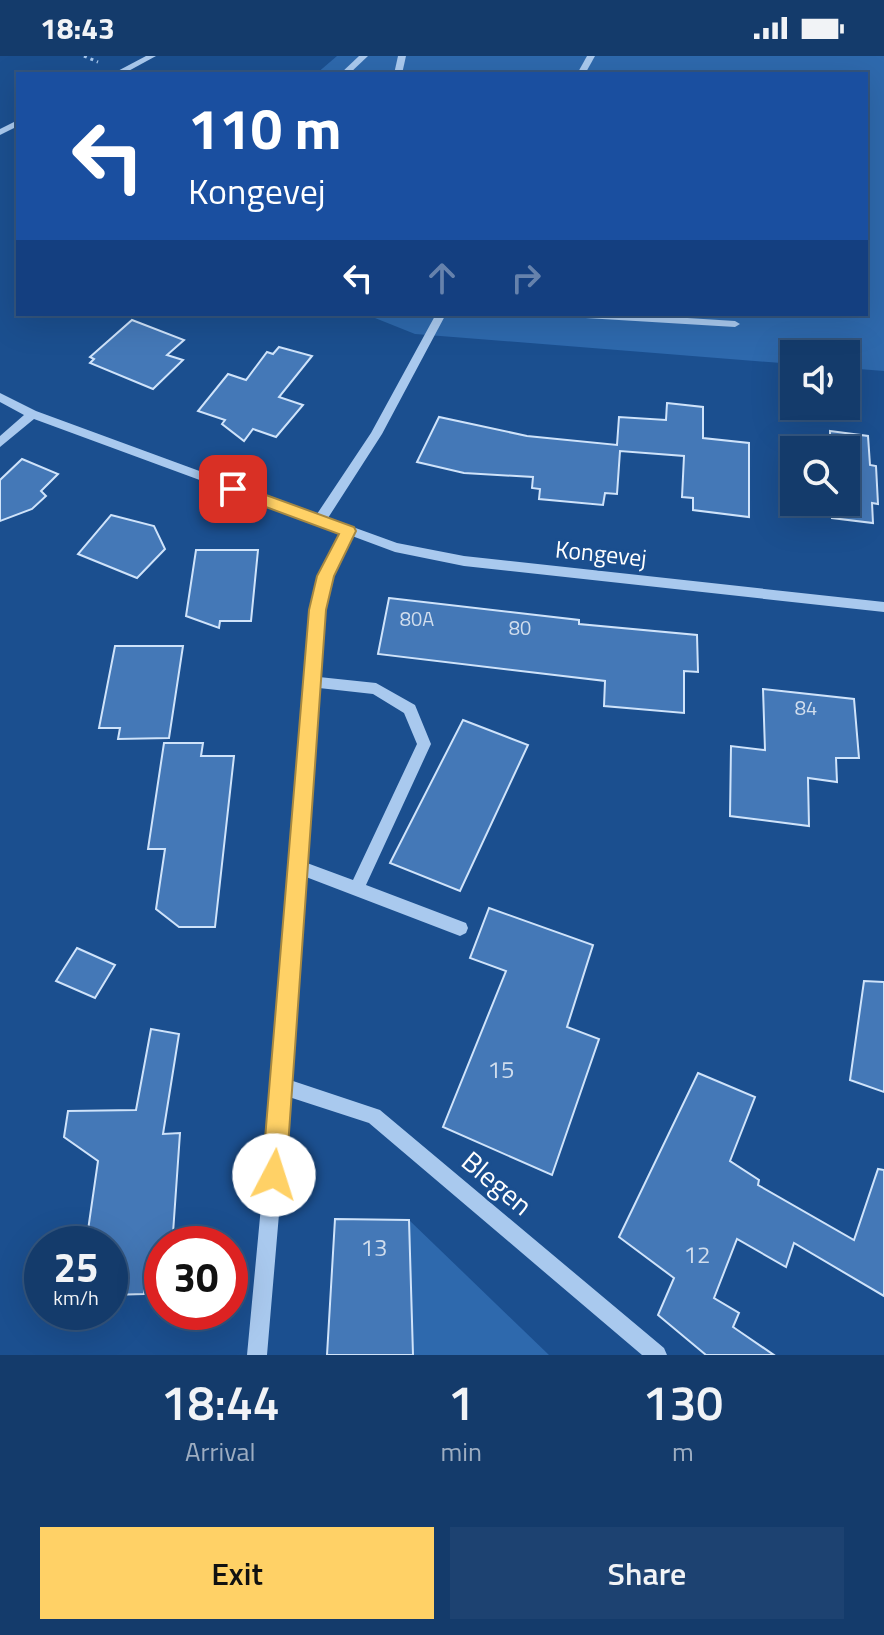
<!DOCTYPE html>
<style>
body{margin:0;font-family:"Titillium Web",sans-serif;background:#1d4271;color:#f1f3f6;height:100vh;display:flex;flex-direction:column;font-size:30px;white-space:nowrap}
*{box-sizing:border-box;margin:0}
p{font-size:26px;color:#9dadc1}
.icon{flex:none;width:44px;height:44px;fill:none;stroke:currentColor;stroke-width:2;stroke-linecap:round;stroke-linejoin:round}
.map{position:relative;height:1299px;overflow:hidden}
.details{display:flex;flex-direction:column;background:#143b6b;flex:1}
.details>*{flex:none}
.top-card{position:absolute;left:16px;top:16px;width:852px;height:244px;border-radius:0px;box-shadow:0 8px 32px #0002,0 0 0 2px #33557e;background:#1a4fa0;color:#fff;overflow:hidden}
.tools{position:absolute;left:780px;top:284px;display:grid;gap:16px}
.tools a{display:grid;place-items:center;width:80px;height:80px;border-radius:0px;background:#143b6b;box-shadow:0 8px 32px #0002,0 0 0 2px #33557e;font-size:40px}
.speed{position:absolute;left:24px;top:1170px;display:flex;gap:16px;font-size:40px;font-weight:700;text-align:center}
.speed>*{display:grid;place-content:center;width:104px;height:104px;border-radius:50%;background:#143b6b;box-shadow:0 8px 32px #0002,0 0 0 2px #33557e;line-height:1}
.speed small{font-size:20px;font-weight:400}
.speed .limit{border:12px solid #d22;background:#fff;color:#111}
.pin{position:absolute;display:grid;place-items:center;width:68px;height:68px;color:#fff;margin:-34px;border-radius:16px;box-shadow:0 4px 12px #0006}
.me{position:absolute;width:88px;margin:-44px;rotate:5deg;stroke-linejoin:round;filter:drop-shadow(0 0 6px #0008)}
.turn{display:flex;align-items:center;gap:28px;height:168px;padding:0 40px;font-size:36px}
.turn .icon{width:104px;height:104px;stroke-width:2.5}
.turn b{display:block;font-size:56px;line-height:68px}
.lanes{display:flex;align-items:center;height:76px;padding:0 40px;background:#0003;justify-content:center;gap:40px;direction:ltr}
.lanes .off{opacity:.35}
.eta{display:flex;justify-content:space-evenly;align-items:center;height:136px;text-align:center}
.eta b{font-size:48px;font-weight:600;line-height:56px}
.cta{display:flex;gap:16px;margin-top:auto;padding:16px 40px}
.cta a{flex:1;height:92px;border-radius:0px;background:#ffd166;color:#111;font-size:32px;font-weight:600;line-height:92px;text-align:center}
.cta a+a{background:#1d4271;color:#f1f3f6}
.status{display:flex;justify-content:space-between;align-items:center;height:56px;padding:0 40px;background:#143b6b;direction:ltr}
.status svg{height:22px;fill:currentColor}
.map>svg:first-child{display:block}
.green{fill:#2e69ad}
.building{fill:#4478b7;stroke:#cfe3fa;stroke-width:2}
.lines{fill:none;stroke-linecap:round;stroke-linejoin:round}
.path{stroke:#a9c9ee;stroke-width:3;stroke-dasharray:3 4;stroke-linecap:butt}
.minor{fill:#a9c9ee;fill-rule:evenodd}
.route{fill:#ffd166;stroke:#a68842;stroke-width:2}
.labels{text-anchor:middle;stroke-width:6;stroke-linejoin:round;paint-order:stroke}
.number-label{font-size:20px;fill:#d0dded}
.street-label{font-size:24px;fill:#fff;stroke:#1b4f8f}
.near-number-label{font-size:24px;fill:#d0dded}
.near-street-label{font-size:28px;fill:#fff;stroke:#1b4f8f}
</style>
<div class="status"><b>18:43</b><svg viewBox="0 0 49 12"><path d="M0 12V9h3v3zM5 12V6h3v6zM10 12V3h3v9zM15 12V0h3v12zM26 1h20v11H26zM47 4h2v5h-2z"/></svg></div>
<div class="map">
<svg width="884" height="1299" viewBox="0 0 884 1299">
<rect width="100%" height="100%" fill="#1b4f8f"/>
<!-- green -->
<g class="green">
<polygon points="337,0 884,0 884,315 846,312 846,298 794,298 794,308 415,278 365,258 866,258 866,18 316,18"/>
<polygon points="409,1164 549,1299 413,1299"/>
</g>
<!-- building -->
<g class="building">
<polygon points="132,264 184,284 167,299 183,304 153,333 90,307 94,303 90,301"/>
<polygon points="279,291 312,300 279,341 303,349 276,381 253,373 244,385 222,368 225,364 198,355 228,318 246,324 267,296 273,298"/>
<polygon points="667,347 703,351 703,382 749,387 749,461 693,454 693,442 682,441 684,400 620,395 617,438 605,437 603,449 539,443 540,433 532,432 533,421 464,417 417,406 439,361 527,380 617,389 619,361 666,364"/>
<polygon points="830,375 868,380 870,409 876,410 878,448 872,447 873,467 832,462 832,446 846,446 846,394 830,394"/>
<polygon points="22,403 58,418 41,435 46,440 32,453 0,465 0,424"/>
<polygon points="111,459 154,470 165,493 137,522 78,498"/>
<polygon points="196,494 258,494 251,565 220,565 219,572 186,560"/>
<polygon points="389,542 579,564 579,568 697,579 698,616 684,615 684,657 604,650 605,625 378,598"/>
<polygon points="115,590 183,590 169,682 118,683 120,672 99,672"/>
<polygon points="763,633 854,643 859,702 836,702 837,726 808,722 809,770 730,760 731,690 765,694"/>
<polygon points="463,664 528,689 460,835 390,807"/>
<polygon points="164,687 203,687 201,700 234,700 215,871 179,871 156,853 165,793 148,793"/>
<polygon points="489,852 593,889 567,971 599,983 552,1119 443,1071 506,915 470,902"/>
<polygon points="77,892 115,909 95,942 56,925"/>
<polygon points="864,925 884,926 884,1036 850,1024"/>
<polygon points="151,973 179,978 163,1078 180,1077 173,1177 167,1178 166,1188 162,1188 162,1216 147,1216 144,1238 110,1239 110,1188 86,1188 98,1105 64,1081 68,1055 136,1054"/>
<polygon points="698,1017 755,1041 730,1105 759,1124 758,1129 854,1184 878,1113 884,1114 884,1240 794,1187 786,1211 737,1183 714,1242 739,1257 733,1271 774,1299 706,1299 658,1259 674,1222 619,1181"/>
<polygon points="335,1163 409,1164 413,1299 327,1299"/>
</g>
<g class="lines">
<!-- path -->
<polyline class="path" points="84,0 98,6"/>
<!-- minor -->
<g class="minor">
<polygon points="146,0 156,0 123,18 112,18"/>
<polygon points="359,0 368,0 349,18 340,18"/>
<polygon points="398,0 406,0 402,18 394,18"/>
<polygon points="587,0 595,0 585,18 577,18"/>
<polygon points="18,64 18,70 0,79 0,73"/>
<path d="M436 258H446L382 378 328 462 397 487 464 500 884 546V556L464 510 395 496 352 480 332 520 324 554 319 621 376 627 415 649 431 688 366 829 466 867 468 872 466 877 460 880 306 821 290 1024 380 1054 664 1292 667 1299H642L369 1067 289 1041 267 1299H247L287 875 310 554 320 520 341 476 34 363 0 391V380L24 359 0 346V337L36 355 317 458 371 377ZM319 632 373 638 404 657 417 688 353 824 307 807Z"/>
<polygon points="564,258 624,258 735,265 740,268 735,271 569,261"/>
</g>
</g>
<!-- route -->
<polygon class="route" points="233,427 354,471 356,475 334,520 326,554 286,1119 282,1128 274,1131 265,1128 262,1119 309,554 317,520 339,478 228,437 228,429"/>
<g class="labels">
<!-- number labels -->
<g class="number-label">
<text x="417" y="570">80A</text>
<text x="520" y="579">80</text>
<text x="806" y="659">84</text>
</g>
<!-- street labels -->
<g class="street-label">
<text transform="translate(601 498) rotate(6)" y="8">Kongevej</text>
</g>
<!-- near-number labels -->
<g class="near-number-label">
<text x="501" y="1022">15</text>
<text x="374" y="1200">13</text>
<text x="697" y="1207">12</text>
</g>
<!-- near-street labels -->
<g class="near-street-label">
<text transform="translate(497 1127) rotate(40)" y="10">Blegen</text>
</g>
</g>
</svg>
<div class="tools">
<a><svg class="icon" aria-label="sound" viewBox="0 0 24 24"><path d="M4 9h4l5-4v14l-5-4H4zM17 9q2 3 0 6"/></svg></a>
<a><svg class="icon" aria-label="search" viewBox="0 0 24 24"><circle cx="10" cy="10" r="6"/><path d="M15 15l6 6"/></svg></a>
</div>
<div class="speed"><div>25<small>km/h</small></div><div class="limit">30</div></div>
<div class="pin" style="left:233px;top:433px;background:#d93025"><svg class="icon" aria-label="arrive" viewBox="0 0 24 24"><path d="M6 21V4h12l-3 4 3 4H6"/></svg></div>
<svg class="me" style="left:274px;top:1119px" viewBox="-20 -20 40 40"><circle r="19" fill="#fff"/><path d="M0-13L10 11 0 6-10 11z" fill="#ffd166"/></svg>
<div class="top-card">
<div class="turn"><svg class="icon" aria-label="left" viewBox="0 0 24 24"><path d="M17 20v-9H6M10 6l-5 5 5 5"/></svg><div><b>110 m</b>Kongevej</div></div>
<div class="lanes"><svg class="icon" aria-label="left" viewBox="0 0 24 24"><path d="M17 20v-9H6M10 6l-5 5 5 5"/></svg><svg class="icon off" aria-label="ahead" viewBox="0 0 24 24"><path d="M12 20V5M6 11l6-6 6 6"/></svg><svg class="icon off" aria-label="right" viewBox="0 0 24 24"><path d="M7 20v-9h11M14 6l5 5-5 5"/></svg></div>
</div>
</div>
<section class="details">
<div class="eta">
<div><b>18:44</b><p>Arrival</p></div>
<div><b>1</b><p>min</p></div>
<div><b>130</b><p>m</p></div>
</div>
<div class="cta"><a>Exit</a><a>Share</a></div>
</section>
